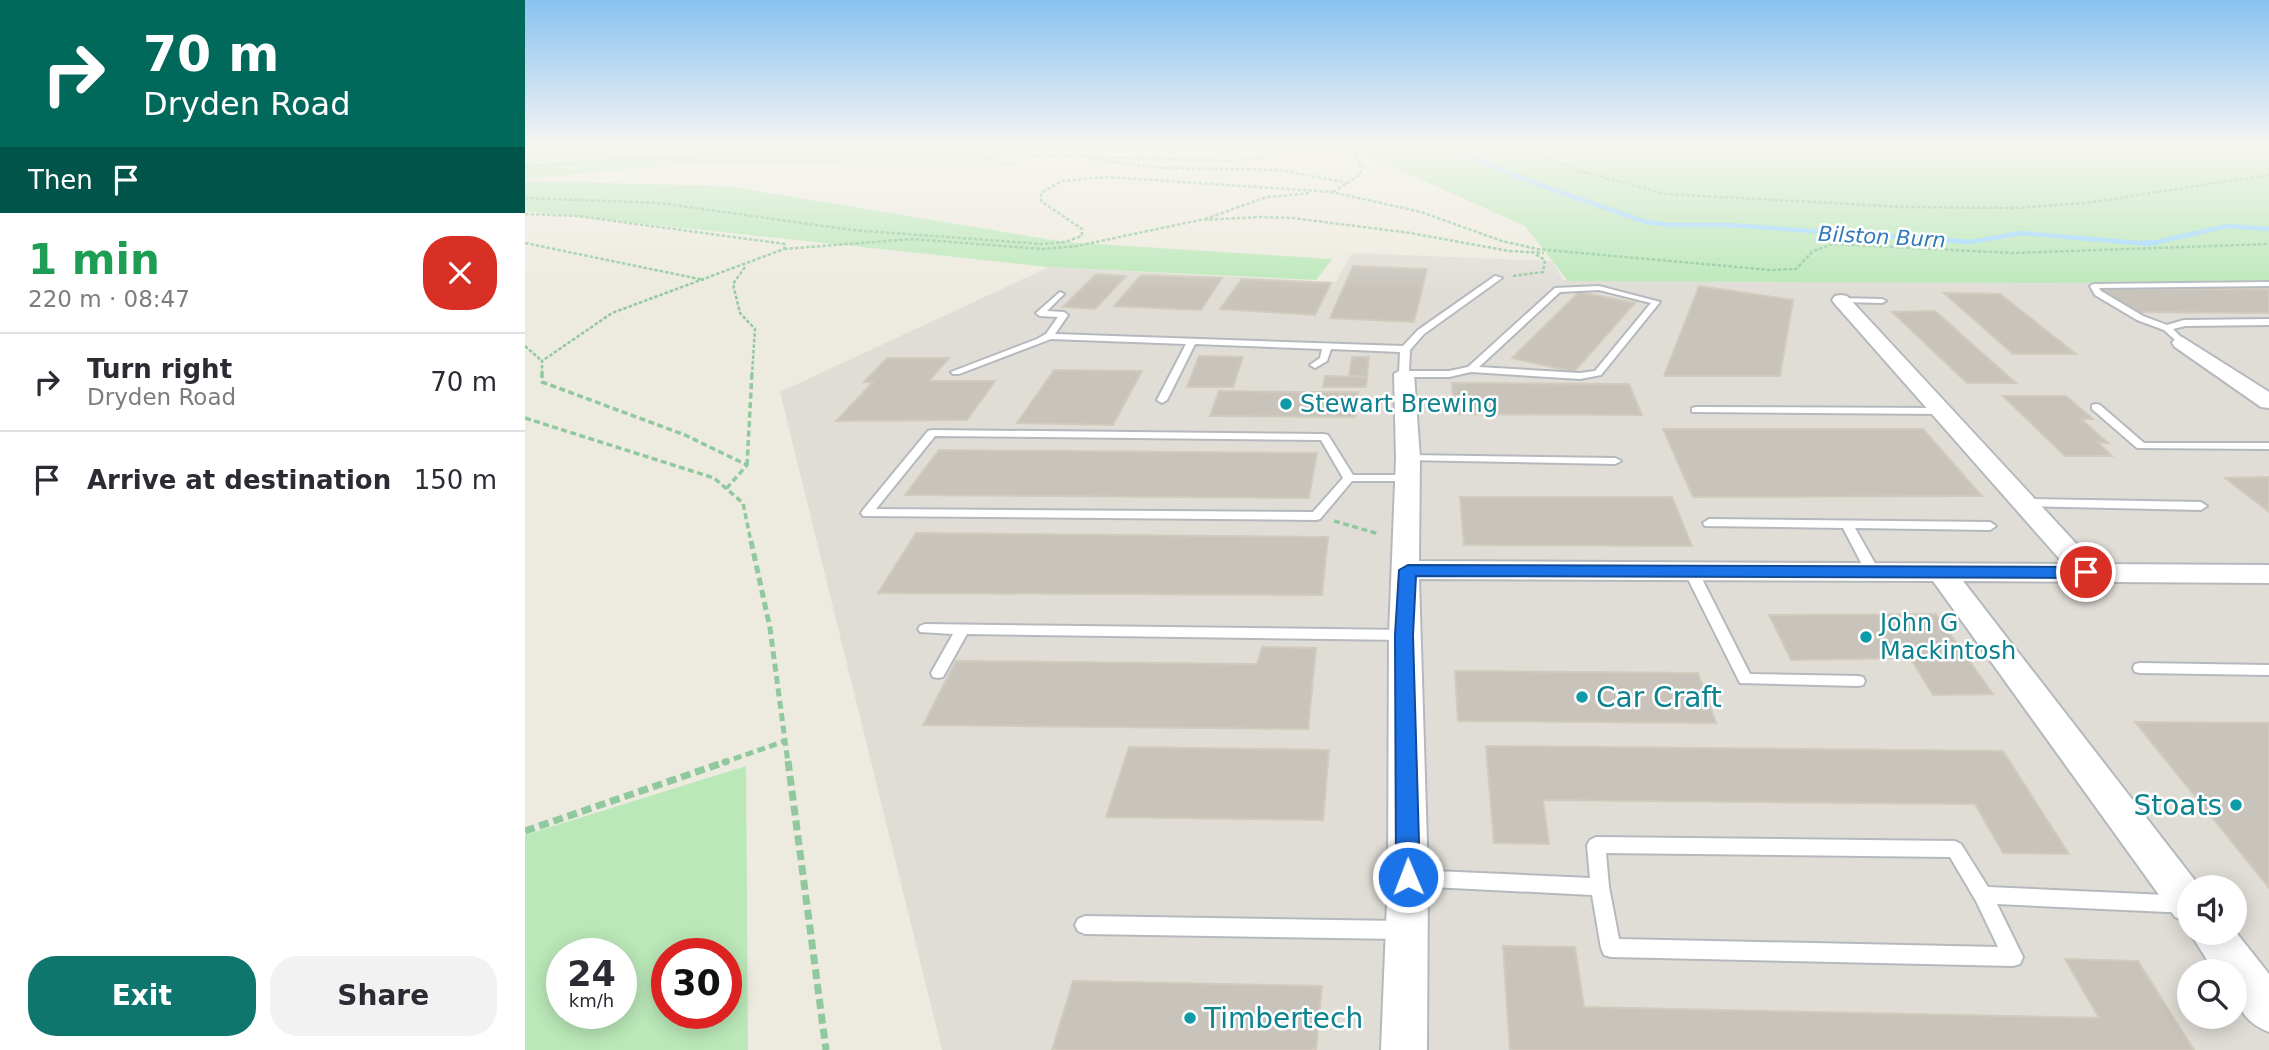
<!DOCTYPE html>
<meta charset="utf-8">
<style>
body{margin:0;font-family:"DejaVu Sans",sans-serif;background:#f2f2f3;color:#2b2b33;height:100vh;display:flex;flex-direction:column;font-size:26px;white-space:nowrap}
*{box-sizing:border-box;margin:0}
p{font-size:23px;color:#7c7c81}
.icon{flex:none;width:38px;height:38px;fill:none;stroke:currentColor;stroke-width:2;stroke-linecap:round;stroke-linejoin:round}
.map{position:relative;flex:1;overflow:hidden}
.drawer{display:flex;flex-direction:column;background:#fff;width:525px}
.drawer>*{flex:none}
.banner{background:#00695c;color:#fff;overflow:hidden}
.controls{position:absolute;left:1652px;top:875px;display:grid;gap:14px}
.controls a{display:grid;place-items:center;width:70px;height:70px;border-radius:50%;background:#fff;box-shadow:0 4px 18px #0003;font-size:35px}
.speed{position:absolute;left:21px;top:938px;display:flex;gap:14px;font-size:35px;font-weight:700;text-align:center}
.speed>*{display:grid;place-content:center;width:91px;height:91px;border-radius:50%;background:#fff;box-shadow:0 4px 18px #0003;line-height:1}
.speed small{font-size:18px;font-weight:400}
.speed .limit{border:10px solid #d22;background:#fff;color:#111}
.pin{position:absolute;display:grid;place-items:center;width:60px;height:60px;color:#fff;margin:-30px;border:4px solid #fff;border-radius:50%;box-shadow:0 2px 7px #0007}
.me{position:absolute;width:77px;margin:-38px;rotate:359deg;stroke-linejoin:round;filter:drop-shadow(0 0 5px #0008)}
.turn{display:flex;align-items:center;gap:24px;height:147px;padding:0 28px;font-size:32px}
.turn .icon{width:91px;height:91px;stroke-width:2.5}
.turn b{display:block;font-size:49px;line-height:60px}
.then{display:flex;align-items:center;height:66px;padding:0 28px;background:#0003;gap:14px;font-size:26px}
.round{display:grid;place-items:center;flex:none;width:74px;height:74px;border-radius:28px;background:#f2f2f3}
.overview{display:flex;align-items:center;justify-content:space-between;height:119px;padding:0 28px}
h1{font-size:42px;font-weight:600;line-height:52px;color:#1e9e55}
.action{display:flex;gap:14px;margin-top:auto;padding:14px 28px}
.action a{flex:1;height:80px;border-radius:28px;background:#0f766e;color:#fff;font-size:28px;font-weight:600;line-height:80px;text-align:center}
.action a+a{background:#f2f2f3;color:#2b2b33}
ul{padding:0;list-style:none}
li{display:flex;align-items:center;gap:21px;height:98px;padding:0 28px;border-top:2px solid #e1e1e2}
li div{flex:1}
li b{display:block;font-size:26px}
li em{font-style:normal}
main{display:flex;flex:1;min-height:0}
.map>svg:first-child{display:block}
.industrial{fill:#e0ddd7;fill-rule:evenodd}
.green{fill:#bae8b8;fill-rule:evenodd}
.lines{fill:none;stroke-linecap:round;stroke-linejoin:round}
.stream-far1{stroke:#9ed8ff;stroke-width:4.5}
.stream{stroke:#9ed8ff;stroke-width:6}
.building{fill:#c8c4bc;stroke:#d2cbbd;stroke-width:2}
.service-casing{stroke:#b5b9be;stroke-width:4}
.minor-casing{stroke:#b5b9be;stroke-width:4}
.path-far3{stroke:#91c99f;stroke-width:2.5;stroke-dasharray:3.5 2;stroke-linecap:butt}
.path-far2{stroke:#91c99f;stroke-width:3.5;stroke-dasharray:6 3.5;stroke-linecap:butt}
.path-far1{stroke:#91c99f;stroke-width:5;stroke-dasharray:8 4.5;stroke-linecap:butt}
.path{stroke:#91c99f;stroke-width:7;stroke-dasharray:10 5;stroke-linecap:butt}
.service{fill:#fff;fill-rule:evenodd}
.minor{fill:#fff;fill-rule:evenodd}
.route{fill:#1a73e8;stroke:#114b97;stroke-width:2}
.culture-dot{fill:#0f9aa8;stroke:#fff;stroke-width:2.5}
.labels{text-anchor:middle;stroke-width:5;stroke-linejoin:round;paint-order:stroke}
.far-water-label{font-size:21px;font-style:italic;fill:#3179bb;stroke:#fff}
.culture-label{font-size:24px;fill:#0d838f;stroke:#fff;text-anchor:start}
.near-culture-label{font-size:28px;fill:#0d838f;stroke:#fff;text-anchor:start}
</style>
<main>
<section class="drawer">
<div class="banner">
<div class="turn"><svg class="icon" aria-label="right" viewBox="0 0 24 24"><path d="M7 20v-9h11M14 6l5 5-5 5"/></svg><div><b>70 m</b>Dryden Road</div></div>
<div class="then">Then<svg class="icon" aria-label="arrive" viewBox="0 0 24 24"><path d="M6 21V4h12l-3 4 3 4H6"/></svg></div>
</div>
<div class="overview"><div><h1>1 min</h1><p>220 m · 08:47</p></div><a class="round" style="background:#d93025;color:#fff"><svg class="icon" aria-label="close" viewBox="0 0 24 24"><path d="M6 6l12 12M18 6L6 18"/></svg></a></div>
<ul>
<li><svg class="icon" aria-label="right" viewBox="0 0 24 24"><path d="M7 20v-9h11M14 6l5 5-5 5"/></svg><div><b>Turn right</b><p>Dryden Road</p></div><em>70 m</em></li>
<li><svg class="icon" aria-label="arrive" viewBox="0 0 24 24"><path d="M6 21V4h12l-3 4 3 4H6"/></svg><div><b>Arrive at destination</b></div><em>150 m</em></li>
</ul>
<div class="action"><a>Exit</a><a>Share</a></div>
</section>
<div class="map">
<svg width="1744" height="1050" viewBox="0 0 1744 1050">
<rect width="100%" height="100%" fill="#edeadf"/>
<!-- industrial -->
<path class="industrial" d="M827 253 1027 261 1038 280 1744 281V1050H417L255 392 524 267 811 282ZM1664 887H1710V933H1664ZM1664 971H1710V1017H1664Z"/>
<!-- green -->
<g class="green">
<polygon points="0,146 103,146 100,150 458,153 496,166 155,164 0,179"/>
<polygon points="840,146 993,146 1015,154 1000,146 1744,146 1744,284 1043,281 1000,226 832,151"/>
<polygon points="0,181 202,186 540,242 807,259 791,280 524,267 0,211"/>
<path d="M221 766 223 1050H0V835ZM37 954H96V1013H37ZM142 954H201V1013H142Z"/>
</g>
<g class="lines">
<!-- stream-far1 -->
<polyline class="stream-far1" points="938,153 1003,181 1121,222 1144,225 1204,225 1446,242 1495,233 1624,244 1702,226 1744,229"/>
<!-- stream -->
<polyline class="stream" points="1618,243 1626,243"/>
</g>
<!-- building -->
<g class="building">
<polygon points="828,266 902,269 889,322 805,318"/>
<polygon points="571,274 601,276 570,309 538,307"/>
<polygon points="616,275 697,278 676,310 589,306"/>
<polygon points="717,279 806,283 790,315 695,309"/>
<polygon points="1174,286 1268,300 1255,376 1139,376"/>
<polygon points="1575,289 1744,289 1744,313 1610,312"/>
<polygon points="1054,292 1110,303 1049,372 987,358"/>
<polygon points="1419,293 1475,294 1551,354 1488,354"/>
<polygon points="1410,311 1491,383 1442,383 1367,312"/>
<polygon points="674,356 718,357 708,387 662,387"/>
<polygon points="827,357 844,357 842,377 824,376"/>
<polygon points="362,358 424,358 404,381 470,381 442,420 311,421 348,382 339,382"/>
<polygon points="529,370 617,371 588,425 492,423"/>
<polygon points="800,376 842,377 841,387 798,387"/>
<polygon points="927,383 1104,384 1117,415 929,414"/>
<polygon points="694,391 776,392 833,392 830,417 685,416"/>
<polygon points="1478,396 1541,396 1568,419 1556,419 1583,443 1572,442 1587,456 1540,456"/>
<polygon points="1138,429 1398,429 1457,496 1168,497"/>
<polygon points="414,450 792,453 784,498 380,495"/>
<polygon points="1744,477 1744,512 1700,478"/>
<polygon points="935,497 1147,497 1167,546 939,545"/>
<polygon points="391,533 803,537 797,595 353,593"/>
<polygon points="1411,614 1468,694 1408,695 1385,658 1266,660 1244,615"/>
<polygon points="737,647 791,648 783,729 398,725 431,661 732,664"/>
<polygon points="930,671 1173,673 1191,723 933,721"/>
<polygon points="1610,722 1744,723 1744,888"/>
<polygon points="961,746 1478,751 1544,854 1478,853 1450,804 1018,800 1024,844 969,843"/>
<polygon points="604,747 804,750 798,820 581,817"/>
<polygon points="978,946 1050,947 1059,1007 1574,1018 1540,959 1613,961 1669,1050 985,1050"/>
<polygon points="548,981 797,986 791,1050 527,1050"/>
</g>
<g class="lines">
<defs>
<g id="service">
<path d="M970 276 977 278 899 334 885 350 884 371H924L943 367 1030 288 1074 286 1135 302 1076 375 1055 379 946 372 924 377H879L874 374 875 352 806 349 802 361 790 368 785 365 795 358 797 349 670 344 642 400 637 403 632 400 661 344 526 339 434 374H428L426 372 512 339 521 334 533 317 515 316 511 313 535 292 539 294 522 311 539 312 543 315 530 334 878 346 893 330ZM1074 290 1126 303 1070 371 1055 373 954 367 1035 292Z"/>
<polygon points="1744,282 1744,286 1574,288 1576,291 1618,316 1642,325 1659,320 1744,319 1744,325 1660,326 1648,329 1662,343 1657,346 1639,330 1612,320 1570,295 1565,286 1569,284"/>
<polygon points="1313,298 1357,299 1361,301 1357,303 1316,302 1312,300"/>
<polygon points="1571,404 1575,405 1619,443 1744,443 1744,449 1612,448 1567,409 1567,405"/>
<polygon points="1171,407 1417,408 1422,411 1417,414 1167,412 1167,408"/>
<path d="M407 430 799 434 803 435 828 475H882L888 478 882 481H827L795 519 791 520 338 516 336 513 338 510 403 431ZM410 436 796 440 818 478 788 512 351 509Z"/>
<polygon points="883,455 1090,458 1096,461 1090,464 879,460 877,458 879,456"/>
<polygon points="1501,499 1676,502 1682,506 1676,510 1497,506 1495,503"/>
<polygon points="1184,519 1465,522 1471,526 1465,530 1330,528 1356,574 1349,578 1342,574 1318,528 1180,526 1178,523"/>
<polygon points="1167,569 1174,573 1225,674 1333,676 1338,677 1340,681 1338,685 1333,686 1215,683 1160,573"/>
<polygon points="400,624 879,630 884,632 886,635 884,638 879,640 442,634 418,677 413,678 408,677 406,673 428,634 395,632 393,629 395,626"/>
<polygon points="1615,663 1744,665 1744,675 1615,673 1610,672 1608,668 1610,664"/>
<path d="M1071 837 1430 841 1436 844 1463 887 1664 896V913L1472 904 1498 957 1495 964 1488 966 1086 957 1079 955 1076 948 1067 895 887 886 880 884 878 878 880 872 887 870 1065 878 1062 845 1065 840ZM1081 853 1425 857 1451 901 1473 947 1094 939 1084 887Z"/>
<polygon points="560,916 875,921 882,924 885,930 882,936 875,939 560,934 553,931 550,925 553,919"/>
</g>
<g id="minor">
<polygon points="1316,295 1322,296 1570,564 1744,565 1744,583 1438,581 1675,887 1664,887 1664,922 1650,917 1408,581 894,579 903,877 902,1050 856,1050 863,877 864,635 871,458 869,374 879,368 889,374 895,458 894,561 1539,564 1310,304 1307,300 1310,296"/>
<polygon points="1657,337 1744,392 1744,408 1736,407 1650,347 1647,343 1650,339"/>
<path d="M1710 931 1744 974V1032C1714 1020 1710 1002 1710 971H1689L1665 933Z"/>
</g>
</defs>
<!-- service casing -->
<use href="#service" class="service-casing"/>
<!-- minor casing -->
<use href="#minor" class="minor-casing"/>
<!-- path-far3 -->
<g class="path-far3">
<polyline points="993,146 1055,171 1141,194 1379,207 1489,208 1561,203 1744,175"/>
<polyline points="71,158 66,158 67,154 95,146"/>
<polyline points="563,159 637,168 755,170 823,183"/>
<path d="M0 167C235 146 469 153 705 161L729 159 771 146"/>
<polyline points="808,192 833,176 838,167 829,156 835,146"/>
<polyline points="0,198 135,203 327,230 517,244 540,242 557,236 557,229 516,201 516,193 537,181 582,177 807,192 896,212 977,241 1012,249 1245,270 1271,269 1288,251 1308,244 1488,253 1744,244"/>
<polyline points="0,214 52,216 260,244"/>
<polyline points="680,219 742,197 786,193"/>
<polyline points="0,243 179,280"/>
<polyline points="259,249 387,239 518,249 552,246 675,220 736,217 768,218 885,233 984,251 1019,253"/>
<polyline points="220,267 208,284 215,313 230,329 227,374"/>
<polyline points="988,276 1018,272 1020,260 1010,254"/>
<polyline points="0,346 17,361"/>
<polyline points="17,374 17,361 87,313 259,249 260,244"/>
</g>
<!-- path-far2 -->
<g class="path-far2">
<polyline points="17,372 17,382 160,435 222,465 201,489"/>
<polyline points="0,418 189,478 218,503 226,542"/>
<polyline points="222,465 227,372"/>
<polyline points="809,521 854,534"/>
</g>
<!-- path-far1 -->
<g class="path-far1">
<polyline points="226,541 245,628 263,763"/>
<polyline points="197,763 260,741"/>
</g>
<!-- path -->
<g class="path">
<polyline points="263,761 301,1050"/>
<polyline points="0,831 203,761"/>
</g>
<!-- service -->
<use href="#service" class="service"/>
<!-- minor -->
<use href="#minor" class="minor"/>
</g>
<!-- sky -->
<linearGradient id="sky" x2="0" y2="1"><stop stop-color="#8ac2f1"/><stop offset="0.5" stop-color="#f7f6f1"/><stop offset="1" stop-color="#f7f6f1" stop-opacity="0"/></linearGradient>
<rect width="1744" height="293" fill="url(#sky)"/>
<!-- route -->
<polygon class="route" points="883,565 1561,567 1570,572 1561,578 891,576 888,635 895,877 891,885 883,888 874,885 871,877 870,635 874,570"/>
<!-- markers -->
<g class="culture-dot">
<circle cx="761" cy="404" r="7"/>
<circle cx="1341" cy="637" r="7"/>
<circle cx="1057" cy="697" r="7"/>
<circle cx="1711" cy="805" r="7"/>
<circle cx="665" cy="1018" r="7"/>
</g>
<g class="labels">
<!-- far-water labels -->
<g class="far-water-label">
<text transform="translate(1357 237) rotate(3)" y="7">Bilston Burn</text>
</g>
<!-- culture labels -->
<g class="culture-label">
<text x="775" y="412">Stewart Brewing</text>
<text x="1355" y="631">John G<tspan x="1355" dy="28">Mackintosh</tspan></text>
</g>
<!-- near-culture labels -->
<g class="near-culture-label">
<text x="1071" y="707">Car Craft</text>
<text x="1697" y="815" text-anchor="end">Stoats</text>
<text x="679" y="1028">Timbertech</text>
</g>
</g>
</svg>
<div class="controls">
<a><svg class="icon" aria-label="sound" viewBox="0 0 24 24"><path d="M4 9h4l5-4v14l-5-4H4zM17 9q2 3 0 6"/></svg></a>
<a><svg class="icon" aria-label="search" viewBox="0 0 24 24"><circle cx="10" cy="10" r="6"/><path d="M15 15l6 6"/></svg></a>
</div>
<div class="speed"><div>24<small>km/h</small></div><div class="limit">30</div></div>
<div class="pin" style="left:1561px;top:572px;background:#d93025"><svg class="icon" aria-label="arrive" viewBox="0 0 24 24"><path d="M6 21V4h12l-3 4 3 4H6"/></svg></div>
<svg class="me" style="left:883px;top:877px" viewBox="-20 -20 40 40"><circle r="17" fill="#1a73e8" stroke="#fff" stroke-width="3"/><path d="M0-11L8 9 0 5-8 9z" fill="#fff"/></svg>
</div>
</main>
